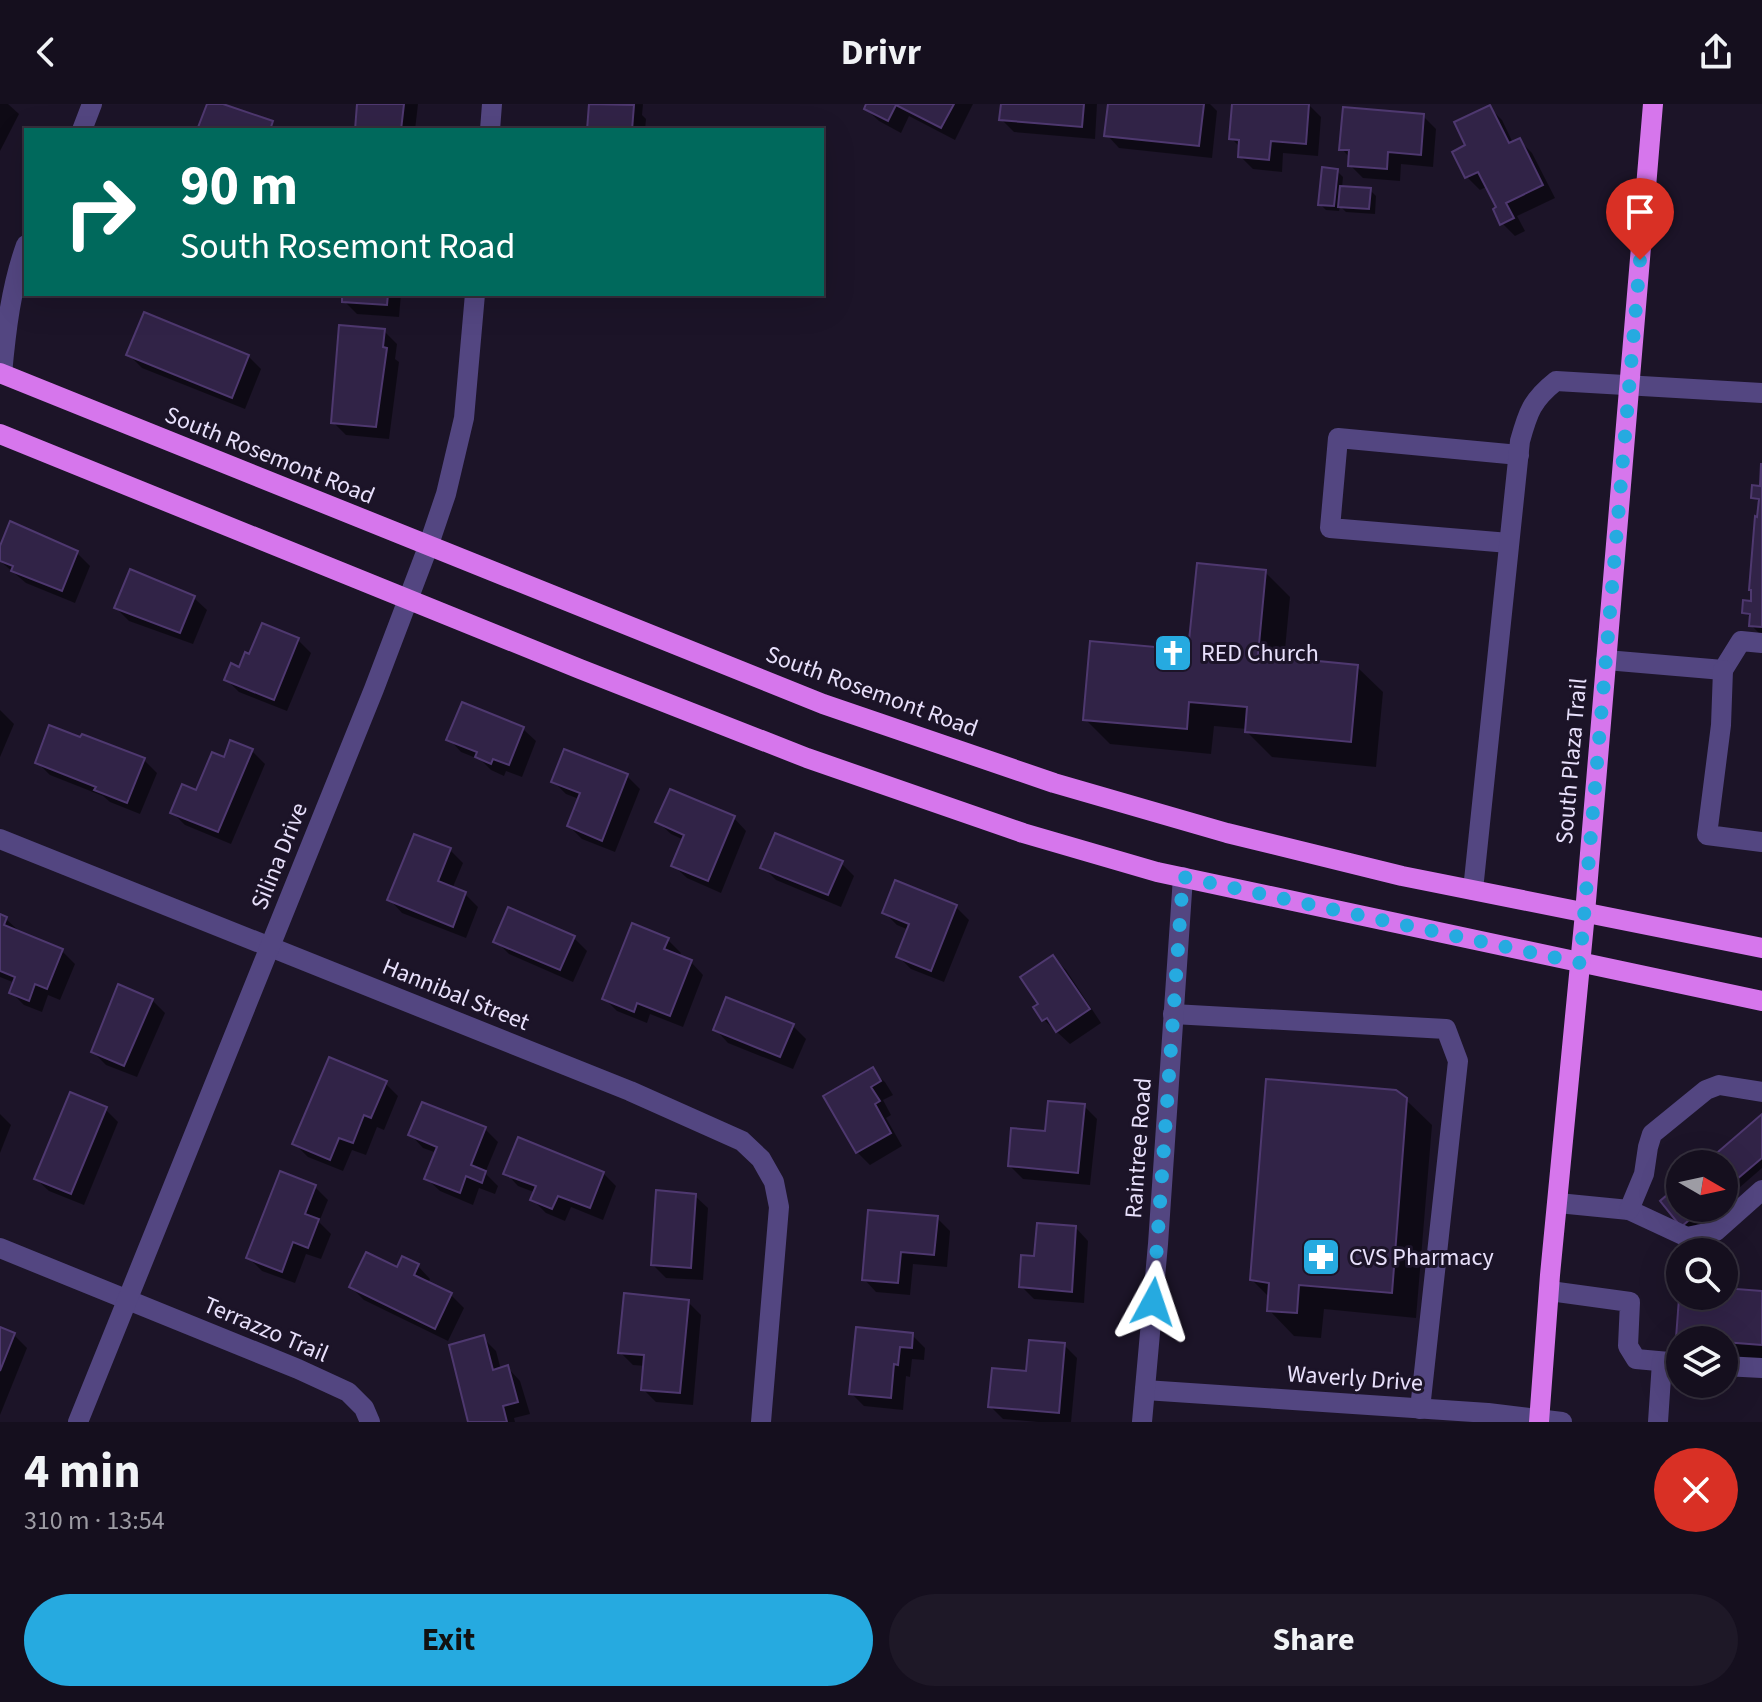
<!DOCTYPE html>
<meta charset="utf-8">
<style>
body{margin:0;font-family:"Source Sans 3",sans-serif;background:#1e1827;color:#f1f3f6;height:100vh;display:flex;flex-direction:column;font-size:30px;white-space:nowrap}
*{box-sizing:border-box;margin:0}
p{font-size:26px;color:#9d9ca4}
.icon{flex:none;width:44px;height:44px;fill:none;stroke:currentColor;stroke-width:2;stroke-linecap:round;stroke-linejoin:round}
.map{position:relative;height:1318px;overflow:hidden}
.details{display:flex;flex-direction:column;background:#150f1e;flex:1}
.details>*{flex:none}
.guide{position:absolute;left:24px;top:24px;width:800px;height:168px;border-radius:0px;box-shadow:0 8px 32px #0002,0 0 0 2px #342f3c;background:#00695c;color:#fff;overflow:hidden}
.needle{width:52px;rotate:99deg}
.buttons{position:absolute;left:1666px;top:1046px;display:grid;gap:16px}
.buttons a{display:grid;place-items:center;width:72px;height:72px;border-radius:50%;background:#150f1e;box-shadow:0 8px 32px #0002,0 0 0 2px #342f3c;font-size:40px}
.pin{position:absolute;display:grid;place-items:center;width:68px;height:68px;color:#fff;margin:-82px -34px;border-radius:50% 50% 50% 0;rotate:-45deg;box-shadow:0 0 8px #0007}
.pin .icon{rotate:45deg}
.me{position:absolute;width:88px;margin:-44px;rotate:5deg;stroke-linejoin:round;filter:drop-shadow(0 0 6px #0008)}
.turn{display:flex;align-items:center;gap:28px;height:168px;padding:0 24px;font-size:36px}
.turn .icon{width:104px;height:104px;stroke-width:2.5}
.turn b{display:block;font-size:56px;line-height:68px}
.round{display:grid;place-items:center;flex:none;width:84px;height:84px;border-radius:42px;background:#1e1827}
.headline{display:flex;align-items:center;justify-content:space-between;height:136px;padding:0 24px}
h1{font-size:48px;font-weight:700;line-height:60px}
.cta{display:flex;gap:16px;margin-top:auto;padding:16px 24px}
.cta a{flex:1;height:92px;border-radius:48px;background:#26aae0;color:#111;font-size:32px;font-weight:700;line-height:92px;text-align:center}
.cta a+a{background:#1e1827;color:#f1f3f6}
header{display:flex;justify-content:space-between;align-items:center;height:104px;padding:0 24px;background:#150f1e;font-size:36px;font-weight:700}
.map>svg:first-child{display:block}
.shadow{fill:#0007}
.building{fill:#312347;stroke:#4e386f;stroke-width:2}
.lines{fill:none;stroke-linecap:round;stroke-linejoin:round}
.minor{stroke:#534681;stroke-width:20}
.major{stroke:#d676ec;stroke-width:20}
.route{stroke:#26aae0;stroke-width:14;stroke-dasharray:0 25.2}
.labels{text-anchor:middle;stroke-width:6;stroke-linejoin:round;paint-order:stroke}
.street-label{font-size:24px;fill:#e8e0fb;stroke:#1c1428}
.poi-label{font-size:24px;fill:#e8e0fb;stroke:#1c1428;text-anchor:start}
</style>
<header><svg class="icon" aria-label="back" viewBox="0 0 24 24"><path d="M15 5l-7 7 7 7"/></svg>Drivr<svg class="icon" aria-label="share" viewBox="0 0 24 24"><path d="M12 15V3M7 8l5-5 5 5M5 13v7h14v-7"/></svg></header>
<div class="map">
<svg width="1762" height="1318" viewBox="0 0 1762 1318">
<rect width="100%" height="100%" fill="#1c1428"/>
<!-- shadow -->
<g class="shadow">
<polygon points="0,0 8,0 19,10 0,47"/>
<polygon points="359,0 418,0 415,26 357,26"/>
<polygon points="591,0 643,0 642,11 646,15 645,26 589,26"/>
<polygon points="868,0 973,0 955,36 909,12 901,29 879,17 866,5"/>
<polygon points="1003,0 1097,0 1095,35 1014,28 1001,15"/>
<polygon points="1110,0 1210,0 1217,7 1212,54 1119,44 1107,31"/>
<polygon points="1234,0 1308,0 1321,13 1318,52 1283,49 1282,68 1253,65 1240,52 1240,43 1232,35"/>
<polygon points="1489,3 1502,16 1513,39 1519,36 1532,49 1555,94 1517,112 1525,127 1515,132 1502,119 1499,104 1488,82 1480,86 1467,73 1455,48 1468,42"/>
<polygon points="1423,12 1436,25 1433,63 1401,60 1400,77 1363,74 1350,61 1350,54 1342,45"/>
<polygon points="1337,67 1343,73 1342,84 1370,86 1376,92 1375,110 1346,108 1340,102 1339,107 1326,106 1320,100"/>
<polygon points="344,190 401,190 399,213 357,210 344,197"/>
<polygon points="384,227 397,240 395,255 399,258 389,335 346,331 333,318"/>
<polygon points="129,251 248,252 261,265 245,305 142,264"/>
<polygon points="1762,376 1762,532 1751,521 1752,515 1744,508 1753,499 1761,400 1754,393 1761,384"/>
<polygon points="11,420 77,449 90,462 75,499 26,479 0,457 0,447"/>
<polygon points="1265,468 1290,493 1284,556 1357,563 1383,588 1376,663 1272,653 1247,628 1247,625 1214,622 1211,650 1110,640 1085,615 1190,549"/>
<polygon points="194,494 207,506 193,540 129,517 116,504"/>
<polygon points="298,536 311,549 287,607 239,588 226,575 240,565 250,552"/>
<polygon points="0,606 14,620 0,653"/>
<polygon points="523,625 536,637 522,673 506,667 504,672 491,666 481,656 461,648 449,635"/>
<polygon points="231,639 252,647 265,660 231,740 185,721 172,708 197,689 225,655"/>
<polygon points="144,656 157,669 140,710 110,698 103,692 50,671 37,658"/>
<polygon points="627,672 640,685 615,748 582,735 569,722 579,695 566,690 553,677"/>
<polygon points="734,714 746,727 721,789 687,774 674,762 684,736 671,730 658,718"/>
<polygon points="450,746 463,759 452,785 465,790 478,803 466,834 402,809 390,796"/>
<polygon points="841,759 854,772 841,803 776,776 763,763"/>
<polygon points="956,803 969,816 944,878 911,865 898,852 909,826 897,821 884,808"/>
<polygon points="0,812 6,815 19,827 62,847 75,860 60,896 48,891 42,908 24,901 11,888 15,879 0,873"/>
<polygon points="574,834 587,847 573,878 509,850 496,837"/>
<polygon points="668,836 681,849 679,853 691,858 703,871 683,923 650,910 647,919 617,907 604,894"/>
<polygon points="1053,853 1066,866 1101,919 1070,940 1044,916 1035,904 1041,900"/>
<polygon points="152,896 165,909 137,973 106,961 93,948"/>
<polygon points="793,922 806,935 793,965 728,939 716,926"/>
<polygon points="872,966 885,978 893,991 883,996 891,1011 886,1014 902,1042 870,1061 857,1048"/>
<polygon points="385,979 398,992 384,1026 377,1023 366,1051 352,1046 343,1067 308,1053 295,1040"/>
<polygon points="1406,996 1432,1021 1416,1214 1324,1205 1321,1234 1294,1232 1269,1206 1270,1194 1252,1176"/>
<polygon points="1084,1002 1097,1015 1090,1081 1023,1075 1010,1062 1047,1029"/>
<polygon points="105,1005 118,1018 84,1101 49,1087 36,1075"/>
<polygon points="0,1010 11,1021 0,1049"/>
<polygon points="1762,1013 1762,1064 1724,1097 1724,1060 1707,1060"/>
<polygon points="485,1025 498,1038 485,1069 498,1082 495,1090 479,1084 473,1101 440,1087 427,1075 437,1049 423,1044 411,1031"/>
<polygon points="506,1069 603,1069 616,1082 603,1116 571,1103 565,1117 546,1109 533,1096 536,1089 518,1082"/>
<polygon points="315,1083 328,1096 319,1118 331,1130 321,1155 306,1150 295,1179 262,1167 249,1154"/>
<polygon points="1680,1083 1680,1104 1716,1104 1689,1127 1663,1097"/>
<polygon points="695,1092 708,1104 703,1176 666,1174 653,1161"/>
<polygon points="937,1114 950,1127 947,1163 913,1160 910,1191 876,1188 864,1175"/>
<polygon points="1076,1124 1088,1137 1084,1199 1034,1195 1021,1182 1036,1154"/>
<polygon points="418,1162 430,1175 428,1180 451,1191 464,1204 448,1237 364,1196 351,1183 398,1166"/>
<polygon points="1724,1186 1762,1189 1762,1264 1724,1261 1724,1236 1680,1236 1678,1234 1681,1192 1724,1192"/>
<polygon points="688,1198 701,1211 693,1301 656,1298 643,1285 645,1262 633,1261 620,1248"/>
<polygon points="0,1225 14,1231 27,1244 0,1311"/>
<polygon points="912,1231 925,1244 924,1256 912,1255 910,1273 906,1272 903,1306 864,1302 851,1289"/>
<polygon points="483,1234 496,1247 501,1266 508,1264 520,1277 530,1310 514,1314 515,1318 470,1318"/>
<polygon points="1064,1241 1077,1254 1071,1318 1038,1318 1003,1315 990,1302 1028,1269"/>
</g>
<!-- building -->
<g class="building">
<polygon points="207,0 223,0 273,17 270,26 197,26"/>
<polygon points="357,0 404,0 401,26 355,26"/>
<polygon points="589,0 634,1 632,26 587,26"/>
<polygon points="866,0 954,0 941,24 896,1 888,17 864,5"/>
<polygon points="1001,0 1084,0 1082,23 999,16"/>
<polygon points="1108,0 1204,0 1199,42 1104,32"/>
<polygon points="1232,0 1309,0 1306,40 1271,37 1269,56 1238,53 1239,36 1229,35"/>
<polygon points="1490,1 1509,39 1520,34 1543,81 1506,99 1514,114 1500,121 1493,105 1496,103 1478,68 1465,74 1452,48 1465,41 1454,18"/>
<polygon points="1343,3 1424,10 1421,51 1388,48 1387,65 1348,62 1349,46 1339,46"/>
<polygon points="1322,63 1338,65 1334,102 1318,101"/>
<polygon points="1340,82 1371,84 1369,105 1338,103"/>
<polygon points="342,190 388,190 387,201 342,198"/>
<polygon points="144,208 249,251 232,294 126,251"/>
<polygon points="339,221 385,225 383,243 387,244 376,323 331,319"/>
<polygon points="1761,360 1762,360 1762,523 1749,522 1750,510 1742,509 1743,496 1751,497 1751,486 1749,486 1755,412 1757,413 1759,395 1751,394 1752,381 1760,382"/>
<polygon points="10,417 78,447 62,487 11,467 13,462 0,457 0,442"/>
<polygon points="1197,459 1266,466 1258,551 1358,561 1351,638 1245,628 1247,603 1189,598 1187,625 1083,616 1090,537 1188,546"/>
<polygon points="130,465 195,492 180,529 114,504"/>
<polygon points="262,519 299,534 274,596 224,576 231,559 239,563 245,548 249,550"/>
<polygon points="462,598 524,623 509,661 493,655 491,660 475,653 477,648 446,636"/>
<polygon points="49,621 80,633 82,630 145,654 127,699 94,686 96,683 35,659"/>
<polygon points="230,636 253,645 218,728 170,709 182,680 196,686 212,648 224,653"/>
<polygon points="564,645 628,670 602,737 567,722 580,689 551,678"/>
<polygon points="670,685 735,712 708,777 671,762 684,731 655,718"/>
<polygon points="775,729 843,757 828,791 760,764"/>
<polygon points="414,730 451,744 438,777 466,788 453,823 387,796"/>
<polygon points="895,776 957,801 931,867 896,853 909,820 882,809"/>
<polygon points="508,803 575,832 560,866 493,838"/>
<polygon points="0,810 7,813 4,821 63,845 47,885 35,880 29,897 9,889 15,873 0,867"/>
<polygon points="632,819 669,834 664,845 692,856 670,912 637,899 634,908 602,895"/>
<polygon points="1053,851 1090,905 1056,928 1047,914 1042,917 1033,903 1038,900 1020,873"/>
<polygon points="118,880 153,895 124,962 91,948"/>
<polygon points="726,893 794,920 780,953 713,926"/>
<polygon points="329,953 387,977 371,1014 364,1011 353,1039 339,1034 330,1056 292,1040"/>
<polygon points="873,963 881,977 871,983 880,997 875,1000 891,1029 856,1049 823,992"/>
<polygon points="1266,975 1396,986 1407,994 1392,1189 1299,1181 1297,1209 1267,1207 1269,1179 1250,1176"/>
<polygon points="70,988 107,1003 71,1090 34,1075"/>
<polygon points="1048,997 1085,1000 1078,1069 1008,1062 1011,1024 1045,1027"/>
<polygon points="422,998 486,1023 471,1061 486,1067 482,1079 466,1072 460,1089 424,1075 437,1043 408,1031"/>
<polygon points="1762,1010 1762,1054 1724,1086 1724,1060 1704,1060"/>
<polygon points="518,1033 604,1068 590,1104 558,1092 552,1105 530,1096 536,1082 503,1070"/>
<polygon points="280,1067 316,1081 305,1110 319,1115 308,1144 293,1138 282,1168 246,1154"/>
<polygon points="1680,1080 1680,1104 1703,1104 1681,1123 1660,1097"/>
<polygon points="656,1086 696,1090 691,1164 651,1161"/>
<polygon points="868,1106 938,1112 934,1151 901,1148 898,1179 862,1176"/>
<polygon points="1037,1119 1076,1122 1072,1188 1019,1183 1021,1151 1034,1152"/>
<polygon points="366,1148 397,1163 402,1152 419,1160 414,1171 452,1189 435,1225 349,1183"/>
<polygon points="1680,1181 1680,1192 1724,1192 1724,1184 1762,1187 1762,1241 1724,1238 1724,1236 1676,1234"/>
<polygon points="624,1189 689,1196 680,1289 641,1286 644,1251 618,1249"/>
<polygon points="0,1223 15,1229 0,1267"/>
<polygon points="856,1223 913,1229 912,1244 900,1243 898,1261 894,1260 891,1294 849,1290"/>
<polygon points="484,1231 493,1266 508,1261 518,1298 503,1302 507,1318 468,1318 449,1241"/>
<polygon points="1029,1236 1065,1239 1059,1309 988,1303 992,1264 1026,1267"/>
</g>
<g class="lines">
<!-- minor -->
<g class="minor">
<polyline points="82,26 92,0"/>
<polyline points="490,26 492,0"/>
<path d="M2 270C6 226 11 183 26 141"/>
<polyline points="1509,439 1330,424 1338,334 1519,351"/>
<polyline points="1606,556 1723,566 1741,537 1762,539"/>
<polyline points="1723,566 1721,621 1707,731 1762,738"/>
<polyline points="0,735 630,987 742,1037 761,1055 774,1078 779,1103 761,1318"/>
<path d="M1473 786 1520 337C1528 308 1532 296 1556 277L1762 289"/>
<polyline points="1173,910 1446,925 1458,957 1420,1305"/>
<polyline points="1558,1099 1629,1106 1687,1133 1716,1127 1762,1086"/>
<polyline points="1629,1106 1644,1070 1648,1043 1652,1030 1706,986 1719,981 1762,988"/>
<polyline points="0,1144 298,1265 348,1288 364,1304 370,1318"/>
<polyline points="1550,1187 1630,1198 1628,1242 1636,1255 1680,1259"/>
<polyline points="1724,1262 1762,1264"/>
<polyline points="1145,1286 1488,1309 1562,1318"/>
<polyline points="78,1318 374,585 428,443 446,390 464,314 475,190"/>
<polyline points="1142,1318 1158,1140 1183,773"/>
<polyline points="1658,1318 1662,1258"/>
</g>
<!-- major -->
<g class="major">
<polyline points="0,269 823,600 1054,679 1227,729 1402,772 1762,844"/>
<polyline points="0,330 580,565 807,654 1023,729 1157,768 1762,897"/>
<polyline points="1539,1318 1550,1171 1585,809 1653,0"/>
</g>
</g>
<g class="lines">
<!-- route -->
<polyline class="route" points="1153,1198 1183,773 1580,859 1640,156"/>
</g>
<!-- icons -->
<defs>
<symbol id="church-square" viewBox="-11 -11 22 22"><rect x="-9" y="-9" width="18" height="18" rx="4" fill="#26aae0" stroke="#1c1428"/><path d="M-1.2-6h2.4v3.5h3.3v2.4h-3.3V6h-2.4V-.1h-3.3v-2.4h3.3Z" fill="#fff"/></symbol>
<symbol id="pharmacy-square" viewBox="-11 -11 22 22"><rect x="-9" y="-9" width="18" height="18" rx="4" fill="#26aae0" stroke="#1c1428"/><path d="M-2-6h4v4h4v4h-4v4h-4v-4h-4v-4h4Z" fill="#fff"/></symbol>
</defs>
<g fill-rule="evenodd">
<use href="#church-square" x="1151" y="527" width="44" height="44"/>
<use href="#pharmacy-square" x="1299" y="1131" width="44" height="44"/>
</g>
<g class="labels">
<!-- street labels -->
<g class="street-label">
<text transform="translate(270 351) rotate(22)" y="8">South Rosemont Road</text>
<text transform="translate(872 587) rotate(20)" y="8">South Rosemont Road</text>
<text transform="translate(1571 657) rotate(-85)" y="8">South Plaza Trail</text>
<text transform="translate(279 752) rotate(-68)" y="8">Silina Drive</text>
<text transform="translate(456 890) rotate(22)" y="8">Hannibal Street</text>
<text transform="translate(1138 1044) rotate(-86)" y="8">Raintree Road</text>
<text transform="translate(266 1225) rotate(23)" y="8">Terrazzo Trail</text>
<text transform="translate(1355 1274) rotate(4)" y="8">Waverly Drive</text>
</g>
<!-- poi labels -->
<g class="poi-label">
<text x="1201" y="557">RED Church</text>
<text x="1349" y="1161">CVS Pharmacy</text>
</g>
</g>
</svg>
<div class="buttons">
<a><svg class="needle" viewBox="-14 -14 28 28"><path d="M0-13l5 13h-10z" fill="#e53935"/><path d="M0 13l5-13h-10z" fill="#9d9ca4"/></svg></a>
<a><svg class="icon" aria-label="search" viewBox="0 0 24 24"><circle cx="10" cy="10" r="6"/><path d="M15 15l6 6"/></svg></a>
<a><svg class="icon" aria-label="layers" viewBox="0 0 24 24"><path d="M12 4l9 5-9 5-9-5zM3 14l9 5 9-5"/></svg></a>
</div>
<div class="pin" style="left:1640px;top:156px;background:#d93025"><svg class="icon" aria-label="arrive" viewBox="0 0 24 24"><path d="M6 21V4h12l-3 4 3 4H6"/></svg></div>
<svg class="me" style="left:1153px;top:1198px" viewBox="-20 -20 40 40"><path d="M0-17L14 15 0 8-14 15z" fill="#26aae0" stroke="#fff" stroke-width="4"/></svg>
<div class="guide">
<div class="turn"><svg class="icon" aria-label="right" viewBox="0 0 24 24"><path d="M7 20v-9h11M14 6l5 5-5 5"/></svg><div><b>90 m</b>South Rosemont Road</div></div>
</div>
</div>
<section class="details">
<div class="headline"><div><h1>4 min</h1><p>310 m · 13:54</p></div><a class="round" style="background:#d93025;color:#fff"><svg class="icon" aria-label="close" viewBox="0 0 24 24"><path d="M6 6l12 12M18 6L6 18"/></svg></a></div>
<div class="cta"><a>Exit</a><a>Share</a></div>
</section>
